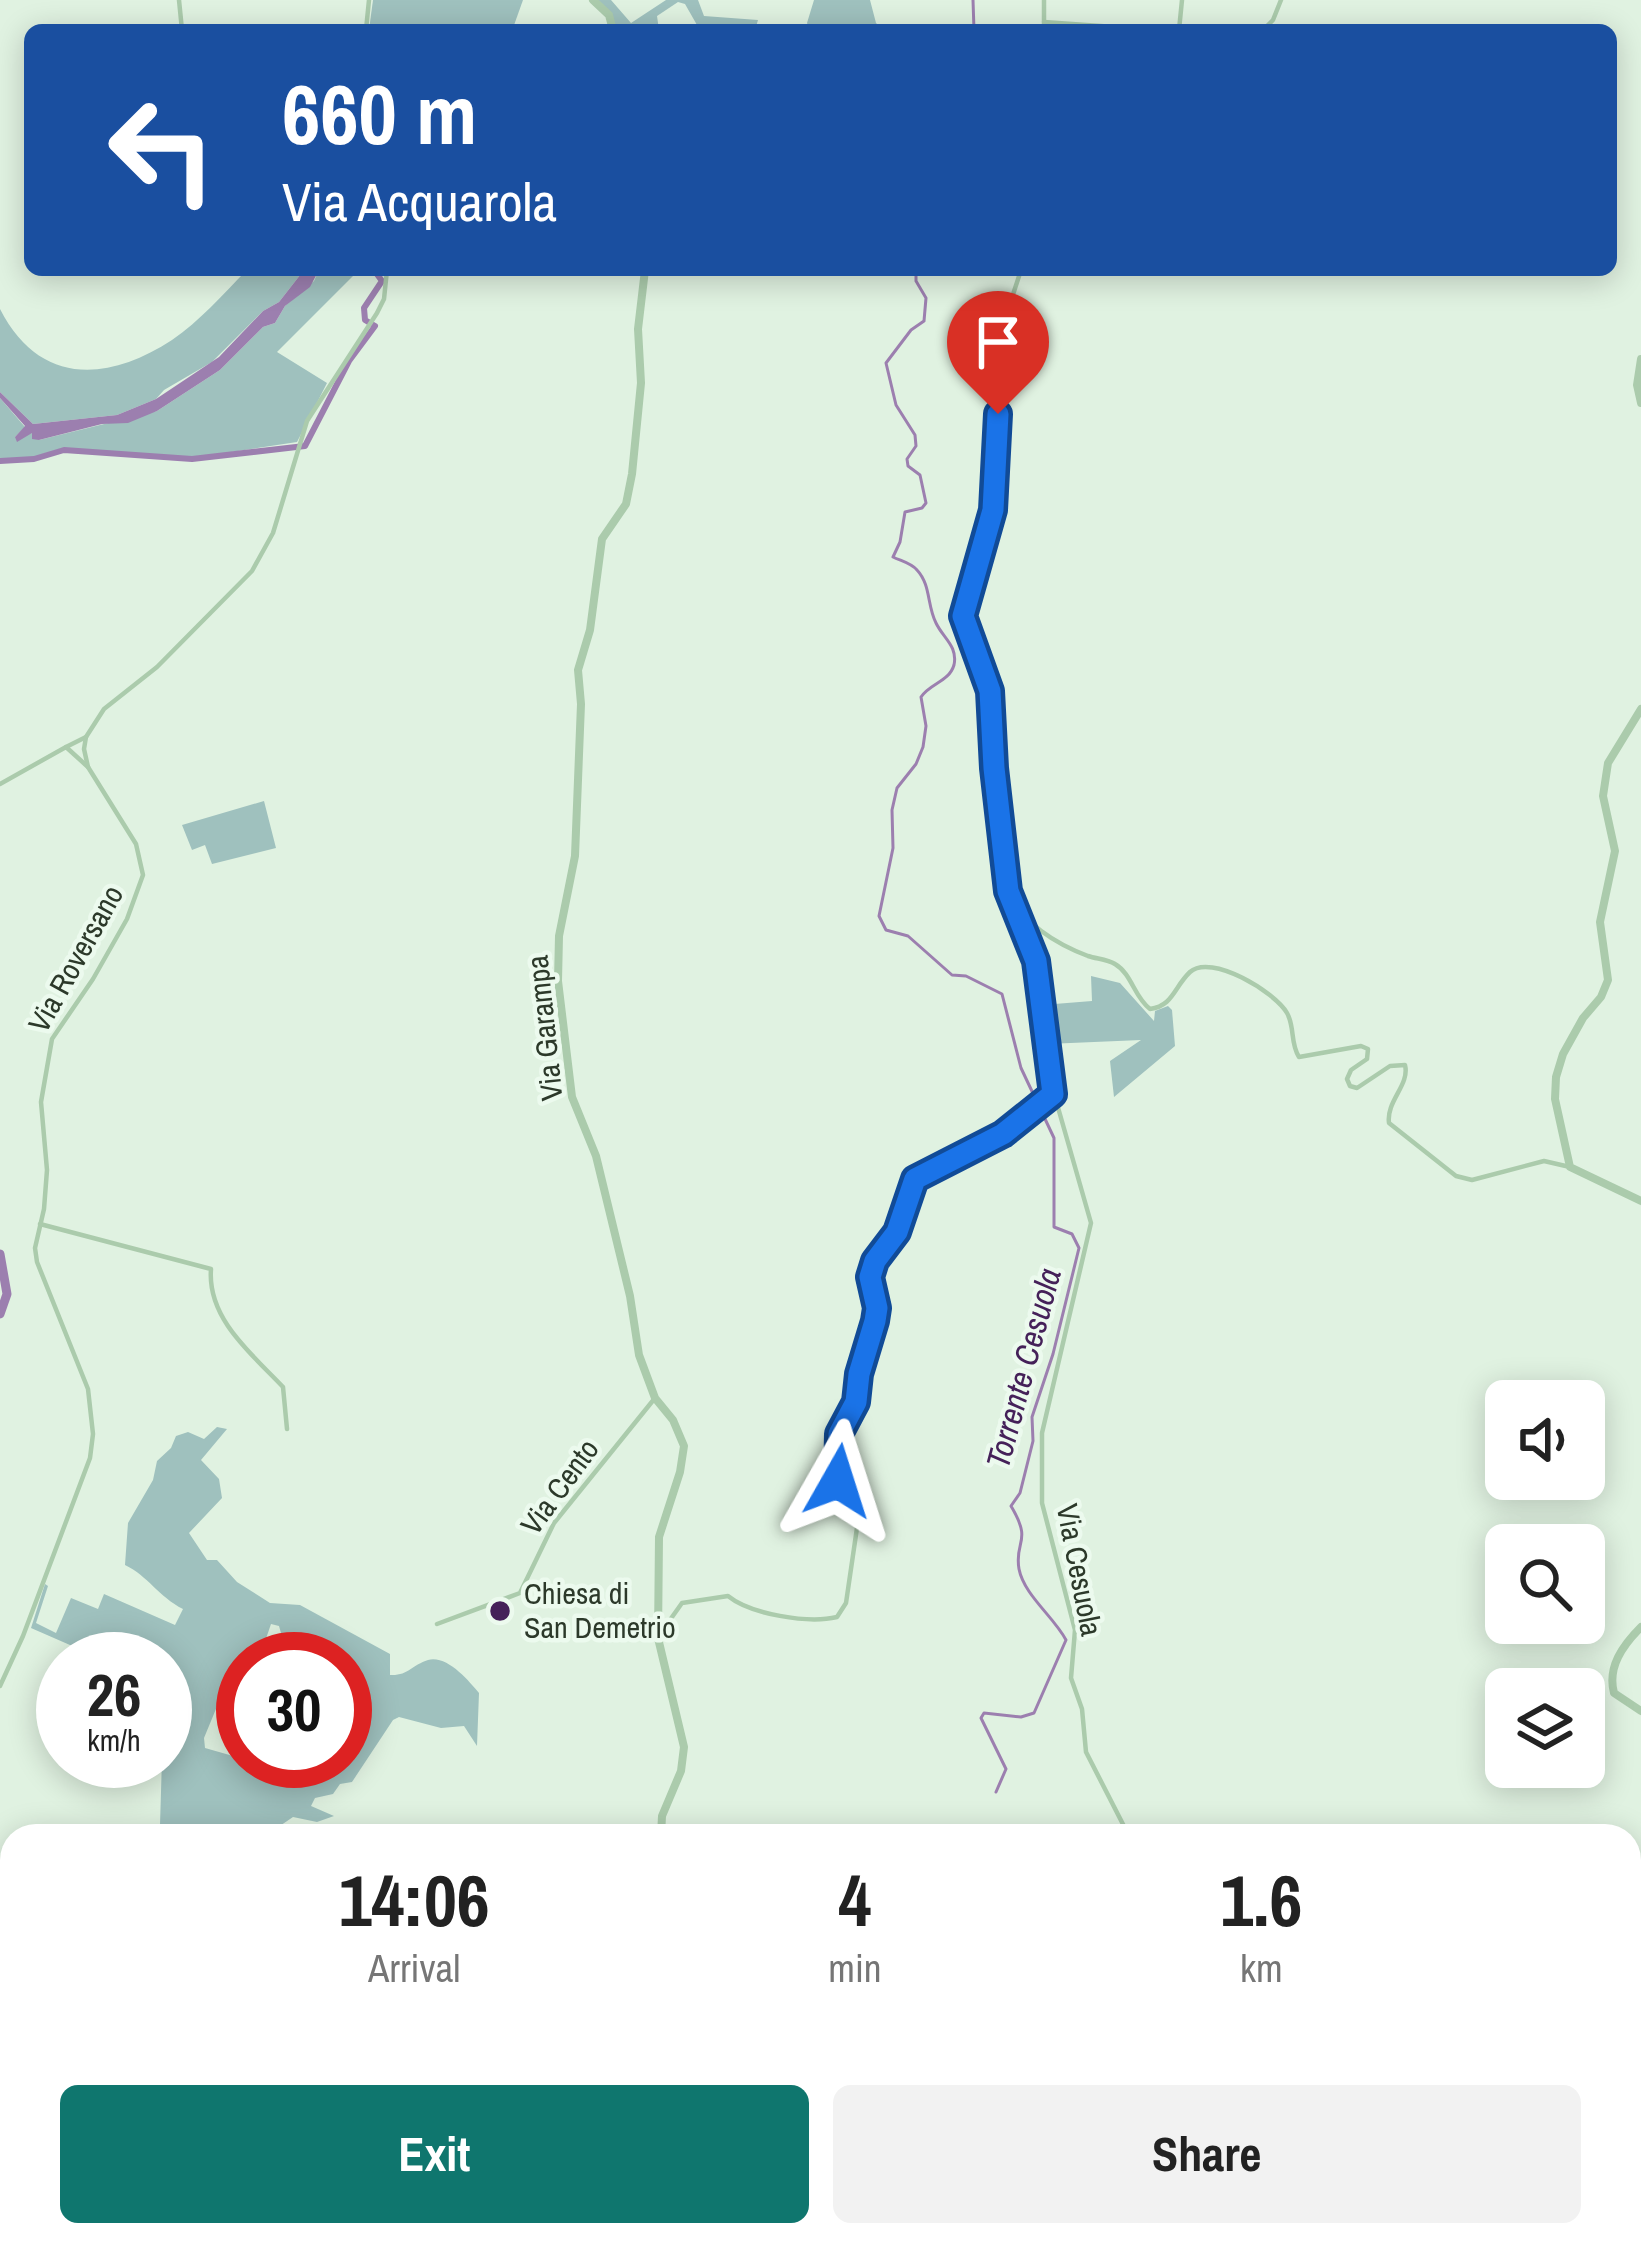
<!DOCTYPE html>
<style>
body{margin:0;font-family:"Archivo Narrow",sans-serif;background:#f2f2f2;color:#222;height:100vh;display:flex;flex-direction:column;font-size:45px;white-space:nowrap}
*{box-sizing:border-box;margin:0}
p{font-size:39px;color:#767676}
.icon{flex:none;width:66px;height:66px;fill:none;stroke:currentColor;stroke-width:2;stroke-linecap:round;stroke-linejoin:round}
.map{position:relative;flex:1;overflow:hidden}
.sheet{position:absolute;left:0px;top:1824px;width:1641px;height:423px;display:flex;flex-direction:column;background:#fff;border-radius:36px 36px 0 0;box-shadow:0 6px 30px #0003}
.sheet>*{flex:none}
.guide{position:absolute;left:24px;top:24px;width:1593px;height:252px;border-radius:18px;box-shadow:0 6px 30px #0003;background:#1a4fa0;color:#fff;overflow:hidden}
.controls{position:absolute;left:1485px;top:1380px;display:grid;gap:24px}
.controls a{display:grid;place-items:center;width:120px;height:120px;border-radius:18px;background:#fff;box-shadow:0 6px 30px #0003;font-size:60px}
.speed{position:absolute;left:36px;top:1632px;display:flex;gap:24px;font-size:60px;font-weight:700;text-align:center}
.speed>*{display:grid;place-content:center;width:156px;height:156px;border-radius:50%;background:#fff;box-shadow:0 6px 30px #0003;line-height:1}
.speed small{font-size:30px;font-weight:400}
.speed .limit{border:18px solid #d22;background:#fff;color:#111}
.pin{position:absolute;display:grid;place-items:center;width:102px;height:102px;color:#fff;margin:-123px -51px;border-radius:50% 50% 50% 0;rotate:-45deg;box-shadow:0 0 12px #0007}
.pin .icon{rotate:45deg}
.me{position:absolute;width:132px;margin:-66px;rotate:6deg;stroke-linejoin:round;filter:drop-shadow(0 0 9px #0008)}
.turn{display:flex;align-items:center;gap:42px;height:252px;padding:0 60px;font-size:54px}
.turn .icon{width:156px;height:156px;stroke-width:2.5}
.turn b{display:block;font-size:84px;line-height:102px}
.eta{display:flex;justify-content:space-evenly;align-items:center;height:204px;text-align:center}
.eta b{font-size:72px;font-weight:800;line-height:84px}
.button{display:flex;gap:24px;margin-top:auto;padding:24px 60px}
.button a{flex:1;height:138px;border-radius:18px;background:#0f766e;color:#fff;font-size:48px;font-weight:800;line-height:138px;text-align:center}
.button a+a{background:#f2f2f2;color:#222}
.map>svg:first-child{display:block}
.green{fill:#9fc1be;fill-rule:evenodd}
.water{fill:#9c7faf}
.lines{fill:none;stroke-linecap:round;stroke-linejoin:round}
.stream{stroke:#9c7faf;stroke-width:3}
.canal{stroke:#9c7faf;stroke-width:6}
.river{stroke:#9c7faf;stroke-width:9}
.minor{stroke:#abcbac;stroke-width:4.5}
.tertiary{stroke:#abcbac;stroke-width:8}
.route-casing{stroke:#114b97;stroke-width:30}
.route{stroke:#1a73e8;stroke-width:21}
.poi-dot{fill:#452159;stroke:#ecfaee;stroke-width:4.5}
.labels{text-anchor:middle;stroke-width:9;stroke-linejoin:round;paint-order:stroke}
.street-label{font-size:30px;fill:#2c392a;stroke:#ecfaee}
.poi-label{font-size:30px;fill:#2c392a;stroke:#ecfaee;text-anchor:start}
.water-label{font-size:33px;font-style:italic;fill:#452159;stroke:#ecfaee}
</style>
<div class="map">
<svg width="1641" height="2246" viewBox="0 0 1641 2246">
<rect width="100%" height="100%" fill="#e0f2e1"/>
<!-- green -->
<g class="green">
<polygon points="373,0 523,0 513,28 503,30 369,30"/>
<polygon points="596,0 611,0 631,23 666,0 698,0 704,16 758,20 755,30 697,25 685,4 678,2 657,16 659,30 615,30"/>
<polygon points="814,0 870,0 876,23 883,30 810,30 807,23"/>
<path d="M247 270H304L279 302 263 311 212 362 164 390 156 399 117 415 33 424 0 392V309C39 385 106 383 172 340 200 321 223 294 247 270Z"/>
<polygon points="319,270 359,270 277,352 327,383 297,442 192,458 63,448 30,458 0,459 0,398 25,427 15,437 36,432 39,440 157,411 220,370 263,327 275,323 285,306 314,281"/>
<polygon points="264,801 276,848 212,864 205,845 192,850 182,825"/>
<polygon points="1091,976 1120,983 1154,1021 1155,1011 1168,1006 1172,1010 1175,1046 1114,1097 1110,1061 1141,1040 1047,1044 1042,1005 1092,1001"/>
<path d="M217 1427 227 1429 201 1460 219 1479 222 1498 189 1533 207 1560H217L237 1582 270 1603 300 1605 390 1654V1675C408 1676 412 1665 428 1660 447 1655 468 1680 479 1693L477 1746 464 1726 441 1728 399 1717 393 1720 352 1782 340 1784 333 1794 315 1798 311 1806 334 1816 317 1822 293 1817 265 1836H158L168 1825H160L165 1659H102L31 1628 45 1584 48 1586 36 1623 56 1633 71 1598 98 1609 104 1594 175 1625 183 1609C159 1597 148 1576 125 1565L128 1523 153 1480 157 1461 171 1448 176 1436 188 1432 204 1439ZM271 1624 279 1626 283 1640 275 1659H345V1761H243V1734L233 1756 205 1748 204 1738 218 1704 238 1707 243 1696V1659H259Z"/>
<polygon points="1629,2065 1641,2065 1641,2236 1631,2214 1629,2193"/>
</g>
<!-- water -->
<polygon class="water" points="304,270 319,270 310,287 285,306 275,323 263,327 220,370 157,411 128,423 102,424 39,440 32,439 32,433 17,442 15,437 25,426 0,398 0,392 33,424 117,415 156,399 219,357 263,311 279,302"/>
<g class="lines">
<!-- stream -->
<g class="stream">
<polyline points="973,0 974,30"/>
<path d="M916 270V281L926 298 924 321 911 330 886 363 896 405 915 435 916 446 907 459 908 466 920 475 926 503 922 508 905 512 900 542 893 557C901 561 911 563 917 570 931 585 927 606 936 623 943 638 958 646 954 665 949 682 930 683 921 697L926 726 923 747 916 764 897 788 892 810 893 848 879 916 886 930 908 936 952 975 966 976 1002 994 1021 1068 1054 1138V1227L1072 1234 1079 1248 1053 1354 1032 1417 1033 1441 1020 1493 1011 1506C1033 1543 1014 1540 1019 1569 1024 1595 1054 1617 1066 1640L1034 1713 1021 1717 984 1713 981 1718 1006 1769 996 1792"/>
<polyline points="0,1934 12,1934"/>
<polyline points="119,2235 143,2246"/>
<polyline points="102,2246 104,2235"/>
</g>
<!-- canal -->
<polyline class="canal" points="0,461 34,459 64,450 192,459 305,446 349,361 375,326 365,320 364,308 382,281 374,270"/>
<!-- river -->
<polyline class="river" points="0,1254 7,1294 0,1314"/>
<!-- minor -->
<g class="minor">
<polyline points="179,0 182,30"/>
<polyline points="1044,22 1157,30"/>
<polyline points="366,30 369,0"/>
<polyline points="1044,30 1044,0"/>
<polyline points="1179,30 1182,0"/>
<polyline points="1263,30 1273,20 1281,0"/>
<path d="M1021 270 1003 325 993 510 963 616 990 691 994 768 1008 891C1022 923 1056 944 1088 956 1097 959 1107 959 1115 964 1132 974 1134 997 1150 1009 1173 1006 1174 987 1190 972 1211 953 1275 992 1287 1013 1295 1027 1290 1043 1299 1057L1361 1046 1368 1049 1367 1059 1351 1070 1347 1079 1350 1086 1357 1088 1390 1066 1405 1065C1410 1085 1386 1101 1389 1123L1456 1176 1472 1180 1544 1161 1570 1167"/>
<polyline points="66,747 86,737"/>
<polyline points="0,784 66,747 88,767"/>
<polyline points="1010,903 1036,961 1049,1076 1091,1223 1042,1433 1042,1503 1075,1630 1071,1678 1082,1709 1086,1752 1129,1836"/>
<path d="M40 1224 211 1269C207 1319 253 1355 283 1387L287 1429"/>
<polyline points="437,1624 520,1593 554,1523 655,1398"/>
<path d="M660 1634 682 1603 728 1596C750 1614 808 1624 837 1617L846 1603 858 1521 857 1510 838 1481 839 1434 856 1402 859 1374 873 1335 877 1308 870 1277 875 1261 897 1232 915 1179 1003 1134 1053 1094"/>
<polyline points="0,1686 23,1636 90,1458 93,1434 88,1389 37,1262 35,1248 44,1209 47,1170 41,1102 52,1039 93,979 127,919 143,875 136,844 88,767 84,749 86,737 104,709 157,667 252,571 273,533 307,421 377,313 384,299 387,270"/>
<polyline points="0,2209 12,2208"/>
<polyline points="1291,2235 1296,2246"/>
</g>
<!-- tertiary -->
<g class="tertiary">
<polyline points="593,0 609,15 613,30"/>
<polyline points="645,270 638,329 641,383 632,474 626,504 602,539 590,630 578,670 581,704 575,856 559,936 558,981 572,1097 596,1156 630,1296 639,1355 655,1398 673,1420 684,1446 680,1472 659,1537 658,1638 684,1747 681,1771 662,1816 661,1836"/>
<polyline points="1641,359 1637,385 1641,403"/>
<polyline points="1641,709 1608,763 1603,796 1615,851 1600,922 1608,980 1601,997 1583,1018 1563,1054 1556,1077 1555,1099 1570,1167 1641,1201"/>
<path d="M1641 1627C1623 1645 1607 1667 1614 1693L1641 1711"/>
<polyline points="768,2235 768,2246"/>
</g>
</g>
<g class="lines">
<defs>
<polyline id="route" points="838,1481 839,1434 856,1402 859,1374 875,1321 877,1308 870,1277 875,1261 897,1232 915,1179 1003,1134 1053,1094 1036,961 1008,891 994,768 990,691 963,616 993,510 998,414"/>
</defs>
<!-- route casing -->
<use href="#route" class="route-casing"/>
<!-- route -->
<use href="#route" class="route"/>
</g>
<!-- markers -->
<circle class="poi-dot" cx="500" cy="1611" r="12"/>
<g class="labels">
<!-- street labels -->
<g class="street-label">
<text transform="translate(76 959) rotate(-61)" y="10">Via Roversano</text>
<text transform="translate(545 1028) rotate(-96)" y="10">Via Garampa</text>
<text transform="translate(560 1487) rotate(-54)" y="10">Via Cento</text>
<text transform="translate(1079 1570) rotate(79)" y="10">Via Cesuola</text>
</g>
<!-- poi labels -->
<g class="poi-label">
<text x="524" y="1604">Chiesa di<tspan x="524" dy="34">San Demetrio</tspan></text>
</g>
<!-- water labels -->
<g class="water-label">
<text transform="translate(1023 1368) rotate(-75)" y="12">Torrente Cesuola</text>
</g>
</g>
</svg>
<div class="controls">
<a><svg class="icon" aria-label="sound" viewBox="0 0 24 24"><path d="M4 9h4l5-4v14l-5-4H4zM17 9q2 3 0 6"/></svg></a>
<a><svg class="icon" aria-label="search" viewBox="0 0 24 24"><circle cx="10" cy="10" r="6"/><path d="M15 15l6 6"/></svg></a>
<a><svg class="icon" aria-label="layers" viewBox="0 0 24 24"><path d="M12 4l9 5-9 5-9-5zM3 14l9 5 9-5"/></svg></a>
</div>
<div class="speed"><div>26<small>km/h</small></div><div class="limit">30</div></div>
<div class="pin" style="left:998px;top:414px;background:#d93025"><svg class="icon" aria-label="arrive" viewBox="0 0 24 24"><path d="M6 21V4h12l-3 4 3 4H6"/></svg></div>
<svg class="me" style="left:838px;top:1481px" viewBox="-20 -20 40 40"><path d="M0-17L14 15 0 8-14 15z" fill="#1a73e8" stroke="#fff" stroke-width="4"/></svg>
<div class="guide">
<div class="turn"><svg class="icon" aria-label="left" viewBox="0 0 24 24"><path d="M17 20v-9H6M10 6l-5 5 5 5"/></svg><div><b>660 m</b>Via Acquarola</div></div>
</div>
<section class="sheet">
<div class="eta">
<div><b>14:06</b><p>Arrival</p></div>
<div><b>4</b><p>min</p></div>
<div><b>1.6</b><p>km</p></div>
</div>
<div class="button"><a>Exit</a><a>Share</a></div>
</section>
</div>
